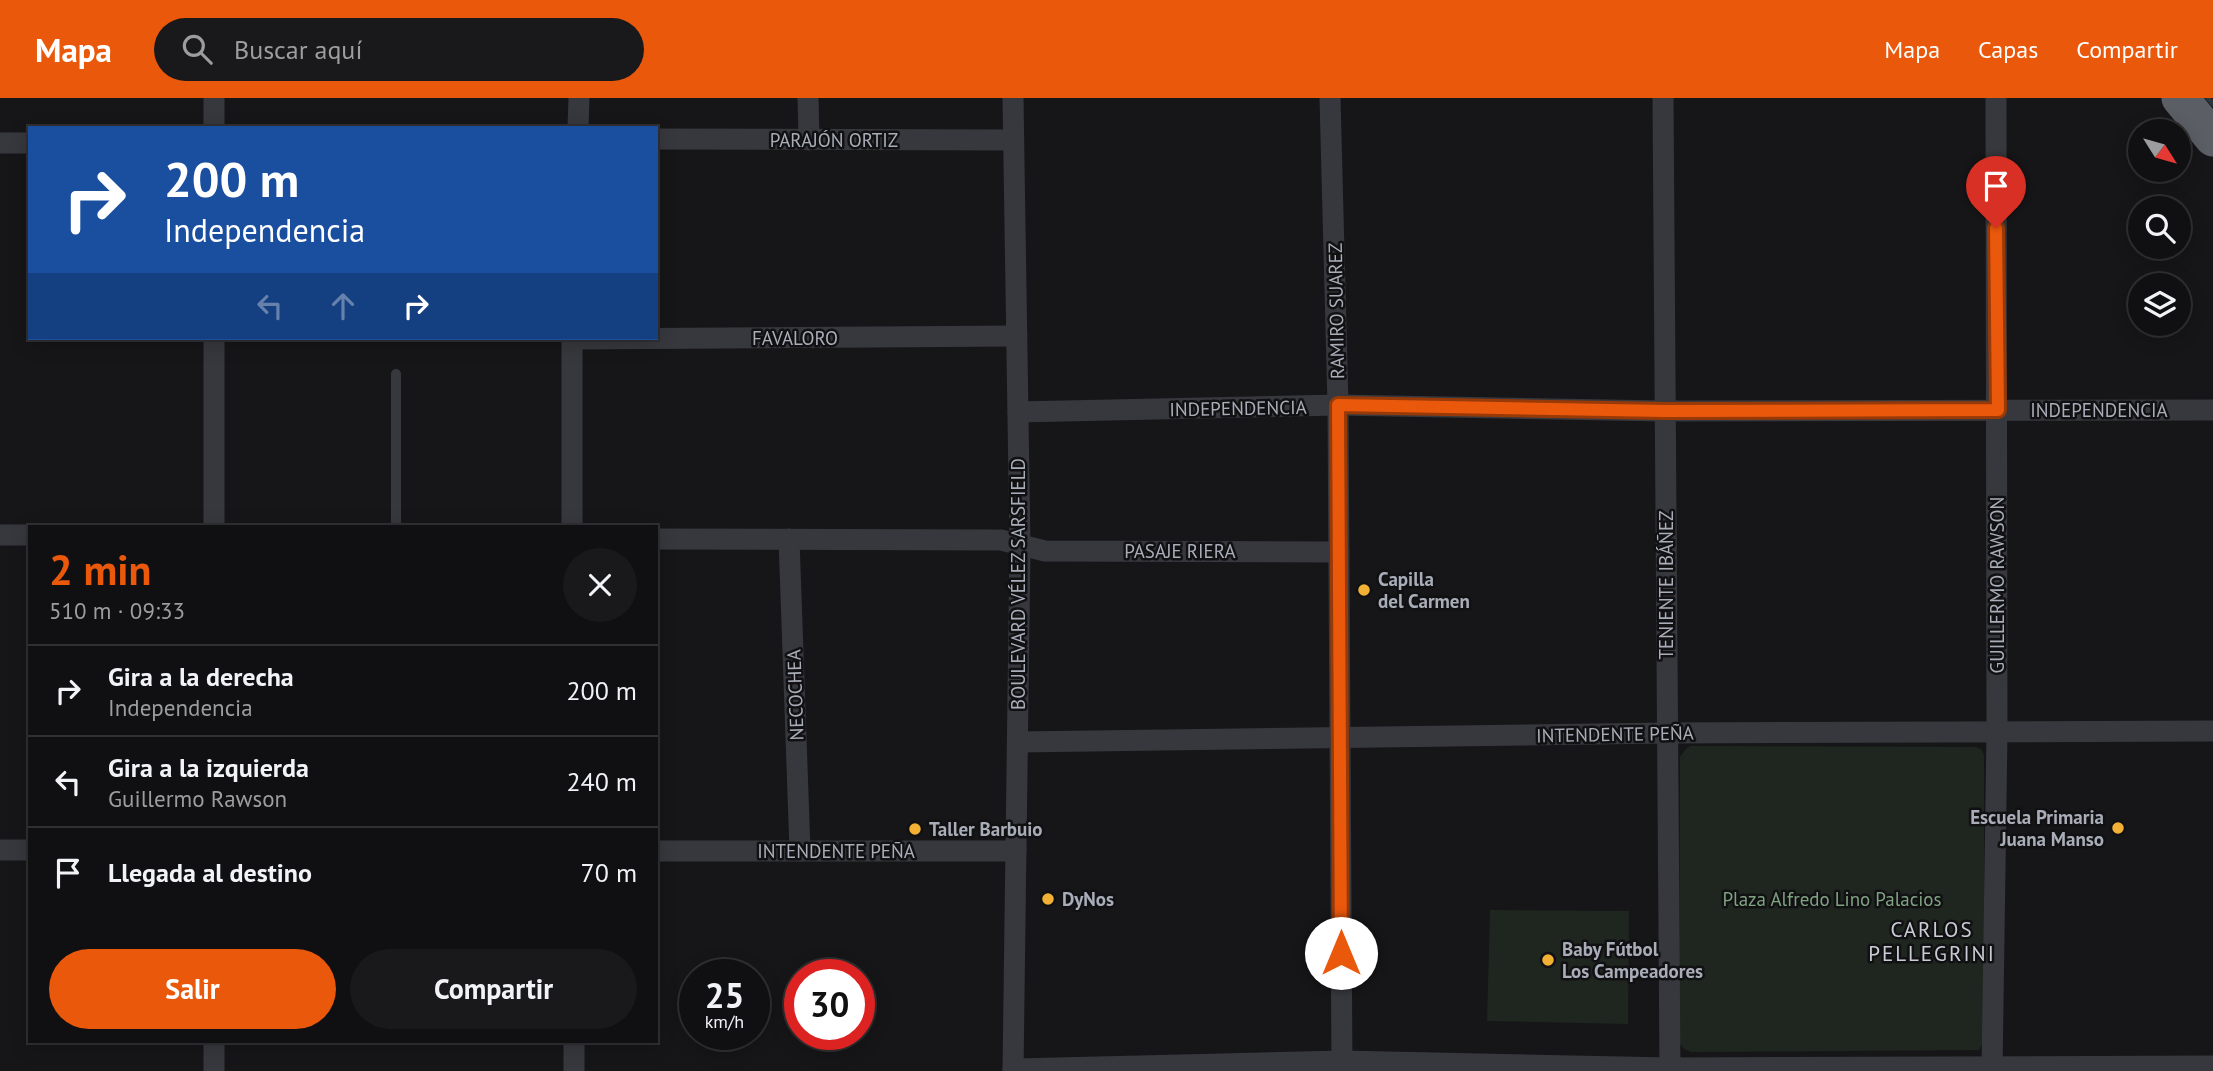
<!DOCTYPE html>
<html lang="es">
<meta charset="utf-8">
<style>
body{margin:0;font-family:"PT Sans",sans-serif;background:#19191b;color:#f1f3f6;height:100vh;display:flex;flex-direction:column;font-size:26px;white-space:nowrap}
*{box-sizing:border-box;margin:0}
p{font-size:23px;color:#9c9d9f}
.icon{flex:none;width:38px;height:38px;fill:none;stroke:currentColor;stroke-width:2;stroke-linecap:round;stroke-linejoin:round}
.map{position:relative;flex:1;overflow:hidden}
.details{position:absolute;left:28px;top:427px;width:630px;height:518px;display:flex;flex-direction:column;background:#101012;border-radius:0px;box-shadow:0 4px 18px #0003,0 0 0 2px #303032}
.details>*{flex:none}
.banner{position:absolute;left:28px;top:28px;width:630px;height:214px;border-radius:0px;box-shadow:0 4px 18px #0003,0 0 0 2px #303032;background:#1a4fa0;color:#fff;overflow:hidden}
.needle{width:46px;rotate:127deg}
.buttons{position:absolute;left:2128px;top:21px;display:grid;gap:14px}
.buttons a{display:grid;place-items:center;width:63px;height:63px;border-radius:50%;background:#101012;box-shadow:0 4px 18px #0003,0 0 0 2px #303032;font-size:35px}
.speed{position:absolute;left:679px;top:861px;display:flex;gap:14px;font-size:35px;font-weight:700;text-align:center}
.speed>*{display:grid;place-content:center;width:91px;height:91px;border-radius:50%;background:#101012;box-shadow:0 4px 18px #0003,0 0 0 2px #303032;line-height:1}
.speed small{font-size:18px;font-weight:400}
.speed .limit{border:10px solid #d22;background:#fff;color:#111}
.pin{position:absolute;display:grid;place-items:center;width:60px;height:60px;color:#fff;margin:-72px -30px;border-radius:50% 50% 50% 0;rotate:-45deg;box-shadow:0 0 7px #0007}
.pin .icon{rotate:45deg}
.me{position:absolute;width:77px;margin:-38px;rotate:0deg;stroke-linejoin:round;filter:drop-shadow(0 0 5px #0008)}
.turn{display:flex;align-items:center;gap:24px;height:147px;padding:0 21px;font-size:32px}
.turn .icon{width:91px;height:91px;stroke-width:2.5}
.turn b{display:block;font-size:49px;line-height:60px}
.lanes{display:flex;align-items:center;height:66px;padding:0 21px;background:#0003;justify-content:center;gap:35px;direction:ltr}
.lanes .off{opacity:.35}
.round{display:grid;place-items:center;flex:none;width:74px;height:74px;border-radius:37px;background:#19191b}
.summary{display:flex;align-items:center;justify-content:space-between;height:119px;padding:0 21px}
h1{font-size:42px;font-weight:600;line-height:52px;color:#ea580c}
.button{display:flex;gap:14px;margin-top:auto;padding:14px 21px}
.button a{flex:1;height:80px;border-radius:42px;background:#ea580c;color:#fff;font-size:28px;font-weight:600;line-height:80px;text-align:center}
.button a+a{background:#19191b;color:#f1f3f6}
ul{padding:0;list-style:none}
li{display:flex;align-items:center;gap:21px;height:91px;padding:0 21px;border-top:2px solid #303032}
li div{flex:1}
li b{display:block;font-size:26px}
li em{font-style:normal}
header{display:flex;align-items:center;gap:42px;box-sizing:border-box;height:98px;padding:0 35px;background:#ea580c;color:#fff}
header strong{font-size:33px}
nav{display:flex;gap:38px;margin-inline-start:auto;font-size:24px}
.search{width:490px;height:63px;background:#19191b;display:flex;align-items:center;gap:18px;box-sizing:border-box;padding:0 24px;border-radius:38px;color:#9c9d9f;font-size:26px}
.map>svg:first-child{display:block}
.green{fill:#1e261f}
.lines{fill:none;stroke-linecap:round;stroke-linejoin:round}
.stream{stroke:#2c353c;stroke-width:5}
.service{stroke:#37383d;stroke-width:10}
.minor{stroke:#37383d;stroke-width:21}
.trunk{stroke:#5b5e65;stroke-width:37}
.route-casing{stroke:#983908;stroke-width:18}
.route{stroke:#ea580c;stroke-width:12}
.poi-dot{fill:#f2b134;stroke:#111113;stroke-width:2.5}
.labels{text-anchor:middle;stroke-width:5;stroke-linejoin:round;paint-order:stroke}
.street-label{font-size:19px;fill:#a8adb8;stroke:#111113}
.poi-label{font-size:19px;font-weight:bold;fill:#a8adb8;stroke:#111113;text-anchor:start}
.park-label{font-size:19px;fill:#7fa381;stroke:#111113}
.neighbourhood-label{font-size:21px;letter-spacing:2px;fill:#c9ccd4;stroke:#111113}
</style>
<header>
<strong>Mapa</strong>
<div class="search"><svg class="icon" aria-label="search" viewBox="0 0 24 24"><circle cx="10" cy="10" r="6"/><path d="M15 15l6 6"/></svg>Buscar aquí</div>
<nav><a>Mapa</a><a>Capas</a><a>Compartir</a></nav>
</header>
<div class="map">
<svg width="2213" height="973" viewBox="0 0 2213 973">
<rect width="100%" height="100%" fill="#161618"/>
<!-- green -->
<g class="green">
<polygon points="1690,648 1976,649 1982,652 1984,658 1984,943 1979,952 1692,954 1684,951 1679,944 1680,659 1685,652"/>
<polygon points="1490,812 1629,813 1628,926 1487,923"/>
</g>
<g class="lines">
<!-- stream -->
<polyline class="stream" points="2208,0 2213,6"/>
<!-- service -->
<polyline class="service" points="396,429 396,276"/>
<!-- minor -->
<g class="minor">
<polyline points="214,0 214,30"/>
<polyline points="808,0 809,42"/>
<polyline points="1330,0 1338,307 1342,973"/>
<polyline points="1663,0 1670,973"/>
<polyline points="578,30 579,0"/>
<polyline points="656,41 1013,42"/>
<polyline points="0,45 30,45"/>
<polyline points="214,240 214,429"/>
<polyline points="572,241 1017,238"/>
<polyline points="1018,314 1338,307 1665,313 2213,312"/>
<polyline points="572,429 572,240"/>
<polyline points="0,437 30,437"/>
<polyline points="656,441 1001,442 1045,453 1339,454"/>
<polyline points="789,441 800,753"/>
<polyline points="1018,644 1667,635 2213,633"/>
<polyline points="0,752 30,752"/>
<polyline points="656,753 1016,753"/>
<polyline points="1013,971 1342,963 1670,970 2213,968"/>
<polyline points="214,973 214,943"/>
<polyline points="574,973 574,943"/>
<polyline points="1013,973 1020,448 1013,0"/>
<polyline points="1992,973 1997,634 1996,0"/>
</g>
<!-- trunk -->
<polyline class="trunk" points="2180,0 2213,40"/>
</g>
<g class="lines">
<defs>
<polyline id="route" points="1341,855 1338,307 1665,313 1998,312 1996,130"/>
</defs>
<!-- route casing -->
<use href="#route" class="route-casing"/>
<!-- route -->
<use href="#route" class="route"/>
</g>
<!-- markers -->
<g class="poi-dot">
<circle cx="1364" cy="492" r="7"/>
<circle cx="2118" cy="730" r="7"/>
<circle cx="915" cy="731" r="7"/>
<circle cx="1048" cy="801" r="7"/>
<circle cx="1548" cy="862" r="7"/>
</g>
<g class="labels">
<!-- street labels -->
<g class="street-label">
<text x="834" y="49">PARAJÓN ORTIZ</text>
<text transform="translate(1336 213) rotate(-91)" y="7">RAMIRO SUAREZ</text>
<text x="795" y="247">FAVALORO</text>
<text transform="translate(1238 310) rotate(-1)" y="7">INDEPENDENCIA</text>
<text x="2099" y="319">INDEPENDENCIA</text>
<text x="1180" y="460">PASAJE RIERA</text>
<text transform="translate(1018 486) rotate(-90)" y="7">BOULEVARD VÉLEZ SARSFIELD</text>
<text transform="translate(1666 487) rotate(-90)" y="7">TENIENTE IBÁÑEZ</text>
<text transform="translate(1997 487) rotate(-90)" y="7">GUILLERMO RAWSON</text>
<text transform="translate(795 597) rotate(-92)" y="7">NECOCHEA</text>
<text transform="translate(1615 636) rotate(-1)" y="7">INTENDENTE PEÑA</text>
<text x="836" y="760">INTENDENTE PEÑA</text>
</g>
<!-- poi labels -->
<g class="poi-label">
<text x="1378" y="488">Capilla<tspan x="1378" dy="22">del Carmen</tspan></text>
<text x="2104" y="726" text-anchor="end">Escuela Primaria<tspan x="2104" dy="22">Juana Manso</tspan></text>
<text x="929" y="738">Taller Barbuio</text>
<text x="1062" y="808">DyNos</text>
<text x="1562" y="858">Baby Fútbol<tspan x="1562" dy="22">Los Campeadores</tspan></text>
</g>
<!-- park labels -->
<g class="park-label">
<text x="1832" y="808">Plaza Alfredo Lino Palacios</text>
</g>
<!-- neighbourhood labels -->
<g class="neighbourhood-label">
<text x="1932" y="839">CARLOS<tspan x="1932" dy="24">PELLEGRINI</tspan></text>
</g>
</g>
</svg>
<div class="buttons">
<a><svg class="needle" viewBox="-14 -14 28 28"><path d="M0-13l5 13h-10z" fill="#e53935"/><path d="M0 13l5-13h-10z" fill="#9c9d9f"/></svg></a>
<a><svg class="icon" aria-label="search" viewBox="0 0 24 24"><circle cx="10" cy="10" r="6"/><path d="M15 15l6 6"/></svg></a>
<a><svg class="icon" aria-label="layers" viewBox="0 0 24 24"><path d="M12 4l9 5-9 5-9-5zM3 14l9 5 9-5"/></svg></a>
</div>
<div class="speed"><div>25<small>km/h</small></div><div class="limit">30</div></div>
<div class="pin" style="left:1996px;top:130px;background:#d93025"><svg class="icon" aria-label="arrive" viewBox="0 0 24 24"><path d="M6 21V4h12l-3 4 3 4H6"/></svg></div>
<svg class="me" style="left:1341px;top:855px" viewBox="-20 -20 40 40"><circle r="19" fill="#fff"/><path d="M0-13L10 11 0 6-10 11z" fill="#ea580c"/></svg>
<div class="banner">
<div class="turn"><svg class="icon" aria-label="right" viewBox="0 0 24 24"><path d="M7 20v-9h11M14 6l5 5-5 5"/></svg><div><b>200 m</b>Independencia</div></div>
<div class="lanes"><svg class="icon off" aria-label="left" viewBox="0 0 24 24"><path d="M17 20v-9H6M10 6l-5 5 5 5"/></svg><svg class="icon off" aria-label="ahead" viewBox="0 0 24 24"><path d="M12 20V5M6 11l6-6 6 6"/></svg><svg class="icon" aria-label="right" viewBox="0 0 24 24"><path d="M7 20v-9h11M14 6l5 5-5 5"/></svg></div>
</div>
<section class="details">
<div class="summary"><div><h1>2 min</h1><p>510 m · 09:33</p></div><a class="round"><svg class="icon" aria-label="close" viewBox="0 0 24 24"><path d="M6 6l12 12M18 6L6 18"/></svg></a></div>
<ul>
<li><svg class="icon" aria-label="right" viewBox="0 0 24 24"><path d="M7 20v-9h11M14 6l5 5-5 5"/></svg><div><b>Gira a la derecha</b><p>Independencia</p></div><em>200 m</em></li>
<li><svg class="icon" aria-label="left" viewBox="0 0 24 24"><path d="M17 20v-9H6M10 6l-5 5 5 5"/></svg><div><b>Gira a la izquierda</b><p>Guillermo Rawson</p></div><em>240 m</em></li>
<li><svg class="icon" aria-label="arrive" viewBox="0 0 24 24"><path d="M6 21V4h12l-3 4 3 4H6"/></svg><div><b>Llegada al destino</b></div><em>70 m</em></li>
</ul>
<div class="button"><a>Salir</a><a>Compartir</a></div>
</section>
</div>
